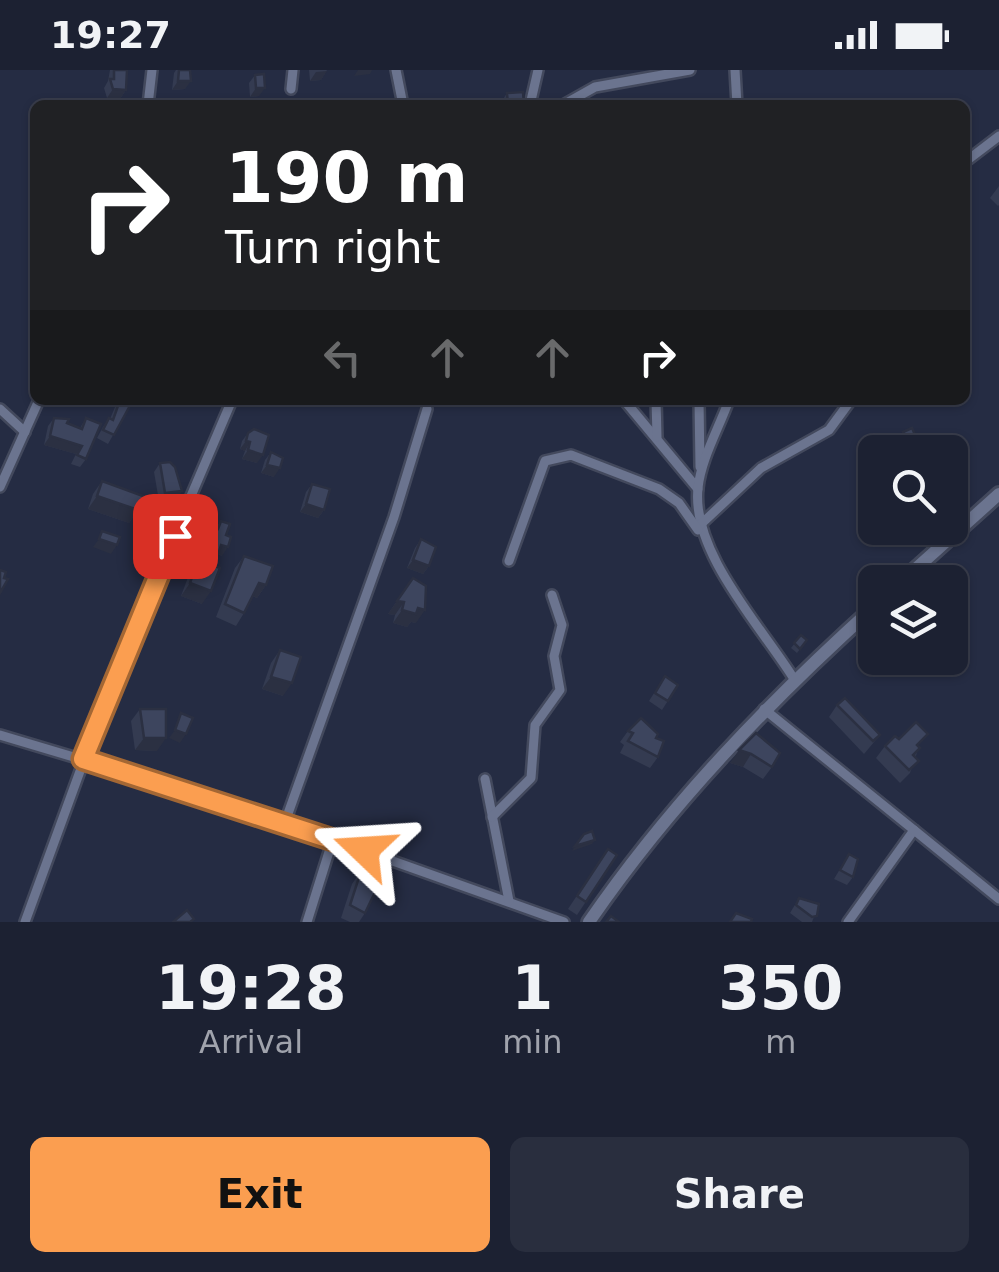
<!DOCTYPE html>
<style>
body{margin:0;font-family:"DejaVu Sans",sans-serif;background:#292e3e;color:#f1f3f6;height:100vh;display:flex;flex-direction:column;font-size:38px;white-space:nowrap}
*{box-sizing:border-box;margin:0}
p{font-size:32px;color:#a0a3ac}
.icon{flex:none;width:55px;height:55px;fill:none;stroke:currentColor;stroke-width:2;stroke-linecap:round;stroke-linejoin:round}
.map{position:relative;height:852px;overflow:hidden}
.panel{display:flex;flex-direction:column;background:#1c2132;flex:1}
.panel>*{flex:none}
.banner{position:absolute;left:30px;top:30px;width:940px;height:305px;border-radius:15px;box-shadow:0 2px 8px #0004,0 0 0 2px #3a3e4d;background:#202124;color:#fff;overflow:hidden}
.controls{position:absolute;left:858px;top:365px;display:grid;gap:20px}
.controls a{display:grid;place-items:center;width:110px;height:110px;border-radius:15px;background:#1c2132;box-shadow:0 2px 8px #0004,0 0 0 2px #3a3e4d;font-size:50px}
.pin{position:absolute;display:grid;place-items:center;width:85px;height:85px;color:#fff;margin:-42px;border-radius:20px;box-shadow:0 5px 15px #0006}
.me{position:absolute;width:110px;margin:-55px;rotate:290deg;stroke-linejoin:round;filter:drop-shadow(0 0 8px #0008)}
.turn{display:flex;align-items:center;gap:35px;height:210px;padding:0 30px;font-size:45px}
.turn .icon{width:130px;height:130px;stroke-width:2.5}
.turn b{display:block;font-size:70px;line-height:85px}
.lanes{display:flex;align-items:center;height:95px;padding:0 30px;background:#0003;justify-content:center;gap:50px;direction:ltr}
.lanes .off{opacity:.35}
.eta{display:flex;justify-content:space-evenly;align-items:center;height:170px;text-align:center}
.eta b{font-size:60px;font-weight:800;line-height:70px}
.primary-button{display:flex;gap:20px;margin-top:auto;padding:20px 30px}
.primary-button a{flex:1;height:115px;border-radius:15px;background:#fb9e50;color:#111;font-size:40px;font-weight:800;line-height:115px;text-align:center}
.primary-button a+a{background:#292e3e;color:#f1f3f6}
.status{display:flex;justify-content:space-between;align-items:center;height:70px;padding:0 50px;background:#1c2132;direction:ltr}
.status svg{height:28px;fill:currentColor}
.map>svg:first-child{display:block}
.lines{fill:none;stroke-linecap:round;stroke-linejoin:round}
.street-casing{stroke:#43495d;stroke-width:14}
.secondary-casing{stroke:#43495d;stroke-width:18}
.street{stroke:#6b748f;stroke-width:9}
.secondary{stroke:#6b748f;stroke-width:12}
.wall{fill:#343b51}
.shaded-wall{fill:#2b3042}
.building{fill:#3d455e;stroke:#2b3042;stroke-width:2.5}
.route-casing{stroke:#a36734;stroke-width:25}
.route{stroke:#fb9e50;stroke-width:18}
</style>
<div class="status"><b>19:27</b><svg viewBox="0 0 49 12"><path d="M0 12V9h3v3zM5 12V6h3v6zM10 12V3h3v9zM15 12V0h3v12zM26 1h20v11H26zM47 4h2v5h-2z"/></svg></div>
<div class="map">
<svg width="999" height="852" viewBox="0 0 999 852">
<rect width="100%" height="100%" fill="#252c43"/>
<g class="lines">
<defs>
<g id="street">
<polyline points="396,0 403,35"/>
<polyline points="735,0 737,35"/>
<polyline points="291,19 293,0"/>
<polyline points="148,35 152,0"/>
<polyline points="530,35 538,0"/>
<polyline points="563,35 595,17 690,0"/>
<polyline points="965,92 999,66"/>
<polyline points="35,214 35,215"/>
<polyline points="624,330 698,419"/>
<polyline points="656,330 657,367"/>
<polyline points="699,330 700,397"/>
<path d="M729 330C719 358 701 389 698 418 691 482 761 556 794 609"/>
<polyline points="0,339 25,362"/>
<polyline points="0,417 39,330"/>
<polyline points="699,456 761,398 829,360 851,330"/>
<polyline points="509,491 545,391 571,385 659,419 679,433 698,460"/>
<polyline points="764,639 914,760 848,852"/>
<polyline points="0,665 241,737 564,852"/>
<polyline points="485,709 509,831"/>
<polyline points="492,747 531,708 535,655 560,620 554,586 562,555 552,525"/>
<polyline points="285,752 394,447 427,339"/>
<polyline points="914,760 999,829"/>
<polyline points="25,852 118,597 232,330"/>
<polyline points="307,852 333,769"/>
</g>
<g id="secondary">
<polyline points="901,512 999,424"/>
<path d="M589 852C670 734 769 632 875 536"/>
</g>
</defs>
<!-- street casing -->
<use href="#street" class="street-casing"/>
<!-- secondary casing -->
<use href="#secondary" class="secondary-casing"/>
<!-- street -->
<use href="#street" class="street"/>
<!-- secondary -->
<use href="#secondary" class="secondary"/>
</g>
<!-- wall -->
<g class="wall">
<polygon points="110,0 127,0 126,20 120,29 107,28 104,18 108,11"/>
<polygon points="176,0 190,0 185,19 172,20 174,3"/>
<polygon points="309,0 327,0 321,10 310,11"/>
<polygon points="255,5 259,26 250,27 249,13"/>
<polygon points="507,23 524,35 502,35 502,31"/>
<polygon points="999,116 999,135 998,136 990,128"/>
<polygon points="118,330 133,330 108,374 97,368 103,357 109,348 110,349"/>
<polygon points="54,348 80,358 86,348 86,389 80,397 71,394 76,384 44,375 48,356"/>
<polygon points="903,362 916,367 911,376 901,380 897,371"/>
<polygon points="248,363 257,393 242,389 245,381 240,379 242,371"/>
<polygon points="271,382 274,407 261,403 265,390"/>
<polygon points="160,393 182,421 176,429 159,431 154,402"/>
<polygon points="102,411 138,440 129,453 88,439 93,424"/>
<polygon points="312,414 324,440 318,448 300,442 306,422"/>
<polygon points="221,451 222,486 218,484 213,491 205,488 207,481 201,479 205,465 211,457 216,458"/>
<polygon points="421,469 429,496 423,504 407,498 415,478"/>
<polygon points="244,486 266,515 257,528 252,526 244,543 236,556 216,547 235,498"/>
<polygon points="198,489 202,534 181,526 190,502"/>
<polygon points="413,508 416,553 411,552 407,557 393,553 395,545 388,544"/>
<polygon points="801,565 807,570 797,583 791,578"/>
<polygon points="280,580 283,626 262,619 271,593"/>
<polygon points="665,606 678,615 662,640 649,631"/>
<polygon points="837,635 880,665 864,684 829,647"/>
<polygon points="140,639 157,681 135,680 131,651"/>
<polygon points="628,661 656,668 658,687 650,698 620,683 624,675 620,672"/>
<polygon points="756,663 772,697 763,709 743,697 730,693"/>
<polygon points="899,669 919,677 910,703 900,713 876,688 885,676"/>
<polygon points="608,779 617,785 577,845 568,839"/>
<polygon points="849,784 853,807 847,815 834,809"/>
<polygon points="361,801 365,843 359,852 350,852 341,848 352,814"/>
<polygon points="799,828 819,834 812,852 802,852 790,843"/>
</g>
<!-- shaded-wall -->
<g class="shaded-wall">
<polygon points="358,0 372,0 370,4 354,6"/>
<polygon points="327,1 321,10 310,11 316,2"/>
<polygon points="178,11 191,11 185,19 172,20"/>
<polygon points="256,18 265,18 259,26 250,27"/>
<polygon points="113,19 126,20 120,29 107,28"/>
<polygon points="74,330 93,330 88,337 73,332"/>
<polygon points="50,366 82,376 76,384 44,375"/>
<polygon points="916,367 911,376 901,380 907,372"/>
<polygon points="246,371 250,372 245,381 240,379"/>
<polygon points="248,380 263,385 257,393 242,389"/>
<polygon points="267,395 280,398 274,407 261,403"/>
<polygon points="182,421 176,429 159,431 165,423"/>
<polygon points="97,426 138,440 129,453 88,439"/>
<polygon points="306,434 324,440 318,448 300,442"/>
<polygon points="99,469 117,475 111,484 93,477"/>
<polygon points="206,470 213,473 207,481 201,479"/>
<polygon points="221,475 228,477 222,486 218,484 213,491 205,488 211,480"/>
<polygon points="413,490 429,496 423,504 407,498"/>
<polygon points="190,513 211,521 202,534 181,526"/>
<polygon points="259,513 266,515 257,528 250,525"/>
<polygon points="397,531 404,532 395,545 388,544"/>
<polygon points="418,538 425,540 416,553 411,552 407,557 393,553 402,540"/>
<polygon points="271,607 292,613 283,626 262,619"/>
<polygon points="175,660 186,664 180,673 169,668"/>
<polygon points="144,668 166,668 157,681 135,680"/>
<polygon points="739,680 751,684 743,697 730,693"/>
<polygon points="595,770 592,774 572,781 575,776"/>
</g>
<!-- building -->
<g class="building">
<polygon points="114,0 127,0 126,20 113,19 110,9 114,9"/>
<polygon points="179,0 190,0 191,11 178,11"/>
<polygon points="264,4 265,18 256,18 255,5"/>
<polygon points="523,22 524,35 508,35 507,23"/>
<polygon points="120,330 133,330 114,365 103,360 109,348 113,350"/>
<polygon points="54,348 69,349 67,353 82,359 86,348 101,354 86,389 77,385 82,376 50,366"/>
<polygon points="912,358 916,367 907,372 903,362"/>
<polygon points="254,359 269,365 263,385 248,380 250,372 246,371 248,363"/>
<polygon points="271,382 283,388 280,398 267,395"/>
<polygon points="170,392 175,397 182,421 165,423 160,393"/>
<polygon points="102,411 143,426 138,440 97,426"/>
<polygon points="312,414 330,419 324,440 306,434"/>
<polygon points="221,451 230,454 226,465 231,467 228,477 221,475 219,482 211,480 213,473 206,470 211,457 218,459"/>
<polygon points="102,461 120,467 117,475 99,469"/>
<polygon points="421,469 436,477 429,496 413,490"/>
<polygon points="244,486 273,496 266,515 259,513 244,543 225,534"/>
<polygon points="198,489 220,498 211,521 190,513"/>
<polygon points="0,500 6,502 4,508 8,509 0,523"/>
<polygon points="413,508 426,516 425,540 418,538 416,544 402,540 404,532 397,531"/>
<polygon points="801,565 807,570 800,579 794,573"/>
<polygon points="280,580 301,587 292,613 271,607"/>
<polygon points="665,606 678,615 668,631 655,623"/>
<polygon points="845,628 880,665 873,671 837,635"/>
<polygon points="140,639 166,639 166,668 144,668"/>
<polygon points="181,643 193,648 186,664 175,660"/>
<polygon points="641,648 658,664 656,668 664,671 658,687 628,671 633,663 628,661"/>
<polygon points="916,652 928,664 917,675 920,678 913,685 919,691 909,700 885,676 895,666 899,669"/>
<polygon points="756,663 780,683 772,697 751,684 739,680"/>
<polygon points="592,761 595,770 575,776 584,764"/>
<polygon points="608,779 617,785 586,832 577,826"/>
<polygon points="849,784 858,789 853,807 840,800"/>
<polygon points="361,801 380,812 365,843 350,835"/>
<polygon points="799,828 819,834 817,846 812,847 796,835"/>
<polygon points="187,840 194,849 190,852 173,852"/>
<polygon points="736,843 752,849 751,852 730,852"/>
<polygon points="611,846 619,852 606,852"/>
</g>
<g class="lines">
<defs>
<polyline id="route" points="175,466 83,689 364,780"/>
</defs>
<!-- route casing -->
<use href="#route" class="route-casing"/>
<!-- route -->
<use href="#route" class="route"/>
</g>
</svg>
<div class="controls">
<a><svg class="icon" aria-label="search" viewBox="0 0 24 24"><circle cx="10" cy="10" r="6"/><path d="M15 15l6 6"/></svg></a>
<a><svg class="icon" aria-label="layers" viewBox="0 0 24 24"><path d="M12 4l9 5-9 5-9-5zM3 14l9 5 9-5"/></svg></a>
</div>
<div class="pin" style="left:175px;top:466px;background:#d93025"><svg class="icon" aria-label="arrive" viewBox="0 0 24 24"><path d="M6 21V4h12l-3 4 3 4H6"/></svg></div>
<svg class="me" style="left:364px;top:780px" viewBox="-20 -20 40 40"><path d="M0-17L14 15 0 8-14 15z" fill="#fb9e50" stroke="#fff" stroke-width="4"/></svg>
<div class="banner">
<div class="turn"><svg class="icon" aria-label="right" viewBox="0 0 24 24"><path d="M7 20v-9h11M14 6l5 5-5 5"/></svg><div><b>190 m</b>Turn right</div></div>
<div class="lanes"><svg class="icon off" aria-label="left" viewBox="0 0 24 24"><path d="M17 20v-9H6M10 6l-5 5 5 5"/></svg><svg class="icon off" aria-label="ahead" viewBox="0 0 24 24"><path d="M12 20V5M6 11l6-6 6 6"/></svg><svg class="icon off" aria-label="ahead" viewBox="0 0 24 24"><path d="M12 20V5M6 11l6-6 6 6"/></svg><svg class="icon" aria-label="right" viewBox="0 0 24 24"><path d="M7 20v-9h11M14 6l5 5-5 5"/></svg></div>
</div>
</div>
<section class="panel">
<div class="eta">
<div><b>19:28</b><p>Arrival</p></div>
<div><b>1</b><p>min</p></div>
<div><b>350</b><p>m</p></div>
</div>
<div class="primary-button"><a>Exit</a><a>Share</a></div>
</section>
